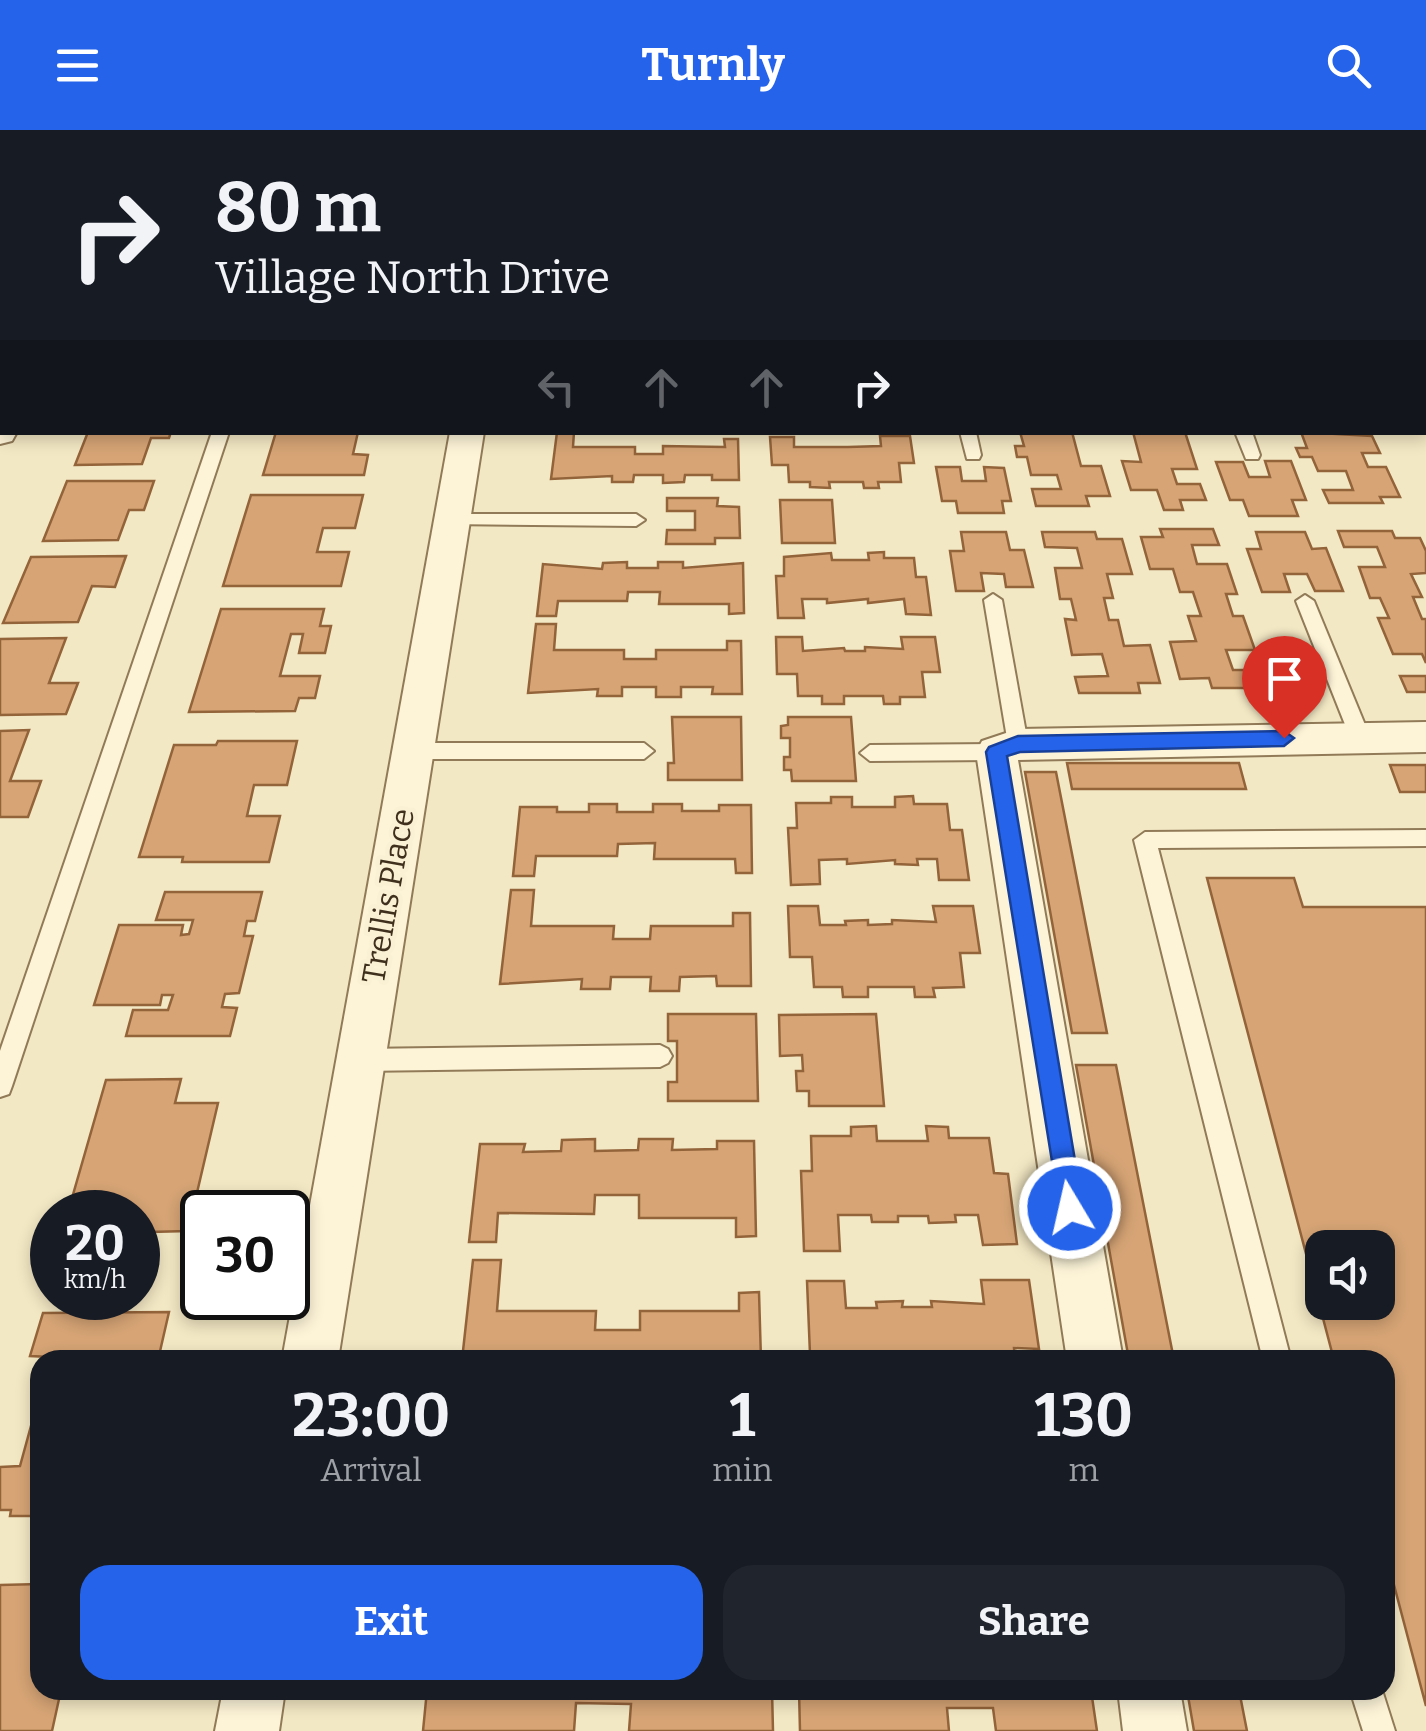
<!DOCTYPE html>
<style>
body{margin:0;font-family:Bitter,serif;background:#20242c;color:#f1f3f6;height:100vh;display:flex;flex-direction:column;font-size:38px;white-space:nowrap}
*{box-sizing:border-box;margin:0}
p{font-size:32px;color:#9ea1a6}
.icon{flex:none;width:55px;height:55px;fill:none;stroke:currentColor;stroke-width:2;stroke-linecap:round;stroke-linejoin:round}
.map{position:relative;flex:1;overflow:hidden}
.details{position:absolute;left:30px;top:1220px;width:1365px;height:350px;display:flex;flex-direction:column;background:#171b24;border-radius:30px;box-shadow:0 5px 15px #0003}
.details>*{flex:none}
.guide{position:absolute;left:0px;top:0px;width:1428px;height:305px;box-shadow:0 5px 15px #0003;background:#171b24;color:#f1f3f6;overflow:hidden}
.fabs{position:absolute;left:1305px;top:1100px;display:grid;gap:20px}
.fabs a{display:grid;place-items:center;width:90px;height:90px;border-radius:20px;background:#171b24;box-shadow:0 5px 15px #0003;font-size:50px}
.speed{position:absolute;left:30px;top:1060px;display:flex;gap:20px;font-size:50px;font-weight:700;text-align:center}
.speed>*{display:grid;place-content:center;width:130px;height:130px;border-radius:50%;background:#171b24;box-shadow:0 5px 15px #0003;line-height:1}
.speed small{font-size:25px;font-weight:400}
.speed .limit{border:5px solid #111;border-radius:15px;background:#fff;color:#111}
.pin{position:absolute;display:grid;place-items:center;width:85px;height:85px;color:#fff;margin:-102px -42px;border-radius:50% 50% 50% 0;rotate:-45deg;box-shadow:0 0 10px #0007}
.pin .icon{rotate:45deg}
.me{position:absolute;width:110px;margin:-55px;rotate:351deg;stroke-linejoin:round;filter:drop-shadow(0 0 8px #0008)}
.turn{display:flex;align-items:center;gap:35px;height:210px;padding:0 50px;font-size:45px}
.turn .icon{width:130px;height:130px;stroke-width:2.5}
.turn b{display:block;font-size:70px;line-height:85px}
.lanes{display:flex;align-items:center;height:95px;padding:0 50px;background:#0003;justify-content:center;gap:50px;direction:ltr}
.lanes .off{opacity:.35}
.eta{display:flex;justify-content:space-evenly;align-items:center;height:170px;text-align:center}
.eta b{font-size:60px;font-weight:700;line-height:70px}
.button{display:flex;gap:20px;margin-top:auto;padding:20px 50px}
.button a{flex:1;height:115px;border-radius:30px;background:#2563eb;color:#fff;font-size:40px;font-weight:700;line-height:115px;text-align:center}
.button a+a{background:#20242c;color:#f1f3f6}
header{display:flex;justify-content:space-between;align-items:center;height:130px;padding:0 50px;background:#2563eb;color:#fff;font-size:45px;font-weight:700}
.map>svg:first-child{display:block}
.building{fill:#d6a475;stroke:#93633a;stroke-width:2.5;fill-rule:evenodd}
.lines{fill:none;stroke-linecap:round;stroke-linejoin:round}
.lane-casing{stroke:#917a57;stroke-width:4}
.street-casing{stroke:#917a57;stroke-width:4}
.lane{fill:#fdf4d8;fill-rule:evenodd}
.street{fill:#fdf4d8;fill-rule:evenodd}
.route{fill:#2563eb;stroke:#184099;stroke-width:2.5}
.labels{text-anchor:middle;stroke-width:9;stroke-linejoin:round;paint-order:stroke}
.street-label{font-size:32px;fill:#3f301d;stroke:#faf1d4}
</style>
<header><svg class="icon" aria-label="menu" viewBox="0 0 24 24"><path d="M4 6h16M4 12h16M4 18h16"/></svg>Turnly<svg class="icon" aria-label="search" viewBox="0 0 24 24"><circle cx="10" cy="10" r="6"/><path d="M15 15l6 6"/></svg></header>
<div class="map">
<svg width="1426" height="1601" viewBox="0 0 1426 1601">
<rect width="100%" height="100%" fill="#f3e8c4"/>
<!-- building -->
<g class="building">
<polygon points="88,302 171,302 169,308 151,308 142,334 75,335"/>
<polygon points="276,302 358,302 353,324 368,325 364,345 263,345"/>
<polygon points="557,302 574,302 573,317 635,317 635,324 663,324 663,316 725,317 724,309 738,309 739,350 712,350 712,345 685,345 684,352 663,353 663,345 634,345 633,352 612,352 612,346 551,349"/>
<polygon points="1020,302 1072,302 1081,336 1101,336 1110,366 1086,366 1089,376 1036,376 1032,359 1061,359 1057,345 1031,345 1027,327 1017,327 1015,316 1024,316"/>
<polygon points="1133,302 1185,302 1197,339 1172,339 1177,354 1200,354 1206,370 1180,370 1183,380 1164,380 1157,360 1131,360 1122,331 1141,332"/>
<polygon points="1301,302 1372,306 1380,323 1362,323 1368,337 1386,337 1400,367 1380,367 1383,373 1329,373 1323,360 1353,360 1346,341 1318,341 1312,327 1300,327 1296,318 1307,318"/>
<polygon points="880,306 910,306 914,333 899,333 901,352 878,352 879,358 864,358 863,352 829,352 830,358 810,357 810,352 789,352 788,335 772,335 770,307 794,307 794,317 848,317 881,316"/>
<polygon points="1265,331 1291,331 1306,370 1292,370 1298,386 1249,386 1243,370 1230,370 1216,332 1243,332 1249,347 1270,347"/>
<polygon points="936,337 960,337 962,351 986,351 984,337 1004,338 1011,371 1002,371 1004,383 958,383 956,371 942,371"/>
<polygon points="67,351 154,351 144,380 129,380 118,410 43,411"/>
<polygon points="251,365 363,365 355,398 323,398 317,422 349,422 341,456 223,456"/>
<polygon points="667,368 718,368 717,376 739,377 740,408 715,408 715,414 666,414 667,400 695,400 695,381 667,381"/>
<polygon points="780,370 832,370 835,413 782,413"/>
<polygon points="1160,399 1213,399 1219,415 1192,415 1197,434 1227,434 1237,464 1226,464 1233,486 1243,486 1255,520 1226,520 1233,540 1261,540 1267,558 1212,558 1209,548 1180,549 1170,512 1196,511 1188,486 1201,486 1193,462 1180,462 1173,439 1150,439 1141,407 1163,407"/>
<polygon points="1338,401 1392,401 1395,408 1420,408 1426,421 1426,443 1411,444 1422,467 1413,467 1422,489 1426,489 1426,533 1422,524 1393,524 1378,488 1389,488 1380,468 1370,468 1359,437 1385,437 1377,417 1344,417"/>
<polygon points="961,402 1006,402 1010,420 1024,420 1033,457 1006,457 1004,444 981,443 984,461 956,461 950,421 964,421"/>
<polygon points="1042,402 1095,402 1097,409 1122,409 1132,444 1107,444 1113,468 1104,468 1109,490 1118,490 1124,516 1150,515 1160,553 1138,553 1140,563 1079,563 1075,547 1108,546 1102,524 1072,525 1065,489 1076,490 1071,469 1060,469 1055,438 1082,438 1077,418 1045,417"/>
<polygon points="1256,402 1305,402 1312,419 1326,418 1343,461 1315,461 1307,444 1284,444 1290,462 1262,462 1247,419 1261,419"/>
<polygon points="884,422 884,428 914,428 916,447 926,447 931,485 906,484 904,469 868,473 868,469 827,473 827,469 802,469 804,488 778,488 776,446 784,446 784,427 831,423 832,430 869,430 868,423"/>
<polygon points="126,426 115,457 92,456 78,492 3,493 31,427"/>
<polygon points="627,432 627,438 658,438 658,432 683,432 683,438 743,433 744,483 729,484 729,474 659,474 660,462 628,462 627,471 558,471 556,486 537,486 543,434 602,439 603,433"/>
<polygon points="221,479 324,479 320,496 331,496 325,523 299,523 303,504 291,504 280,546 320,546 315,568 299,568 295,581 189,582"/>
<polygon points="536,494 556,494 554,520 624,520 624,529 656,529 656,520 727,520 727,511 741,511 742,564 712,564 713,557 681,557 681,567 656,567 656,557 622,557 622,566 597,566 598,559 528,563"/>
<polygon points="776,507 802,507 803,521 844,518 845,521 865,521 865,517 903,519 901,507 935,507 940,542 922,542 925,567 900,567 900,574 884,574 883,566 844,566 844,574 822,574 822,566 798,566 797,544 777,544"/>
<polygon points="66,508 49,553 78,553 66,584 0,585 0,509"/>
<polygon points="1400,546 1426,546 1426,562 1407,562"/>
<polygon points="672,587 741,587 742,650 668,650 668,633 674,633"/>
<polygon points="788,587 851,587 856,651 792,651 791,640 784,640 784,627 790,627 790,608 781,608 781,596 788,595"/>
<polygon points="29,600 10,651 41,651 28,687 0,687 0,601"/>
<polygon points="218,611 297,611 287,655 254,655 247,686 280,686 269,732 182,732 183,727 139,727 174,615 216,615"/>
<polygon points="1067,633 1239,633 1246,659 1072,659"/>
<polygon points="1390,635 1426,635 1426,662 1400,662"/>
<polygon points="1025,642 1056,642 1107,903 1072,903"/>
<polygon points="913,666 914,674 947,674 950,700 962,700 969,750 939,750 937,729 917,729 918,735 895,734 895,730 847,734 847,729 819,730 820,754 791,755 788,698 797,698 796,673 831,673 831,667 852,667 852,677 895,677 895,667"/>
<polygon points="589,674 617,674 617,682 653,682 653,674 682,674 682,681 719,681 719,675 751,675 752,743 736,743 735,729 654,729 655,713 618,714 617,726 536,726 534,746 513,746 520,677 557,677 557,682 589,682"/>
<path d="M1207 748H1294L1303 777H1426V1576L1385 1421V1230H1334ZM1322 1118H1378V1172H1322Z"/>
<polygon points="511,760 534,760 531,796 614,796 613,809 650,809 651,796 733,796 733,783 750,783 751,856 717,856 716,846 680,847 679,861 650,861 651,847 611,847 610,859 581,859 582,849 500,854"/>
<polygon points="165,762 262,762 255,791 247,791 244,806 253,806 239,863 225,864 222,877 237,878 230,906 126,906 133,880 168,880 173,865 162,865 160,875 94,875 119,795 183,795 181,805 189,804 193,790 156,790"/>
<polygon points="788,776 818,776 820,795 846,795 845,791 868,790 868,795 892,794 892,790 936,792 933,776 973,776 980,823 960,823 964,857 933,858 935,867 915,867 914,857 868,857 868,867 843,867 842,857 814,857 812,827 790,827"/>
<polygon points="668,884 756,884 758,971 668,971 668,952 677,952 677,911 668,911"/>
<polygon points="876,884 884,976 809,976 809,961 797,961 796,941 803,941 802,925 780,926 779,885"/>
<polygon points="1076,935 1116,935 1174,1230 1129,1230"/>
<polygon points="181,949 175,973 218,973 188,1101 149,1102 142,1129 138,1129 138,1082 68,1082 106,950"/>
<polygon points="876,996 877,1011 928,1011 926,996 948,997 949,1008 989,1008 994,1043 1008,1044 1017,1114 983,1115 978,1085 955,1085 956,1092 929,1093 928,1086 898,1086 898,1092 872,1092 871,1085 838,1085 840,1121 804,1121 801,1041 812,1041 811,1006 851,1006 851,997"/>
<polygon points="595,1009 595,1021 638,1020 639,1009 673,1009 672,1020 717,1019 717,1011 754,1011 756,1106 736,1107 736,1088 639,1088 639,1065 595,1065 594,1084 498,1083 496,1112 469,1112 480,1014 525,1014 523,1022 561,1021 562,1010"/>
<polygon points="473,1130 501,1130 497,1181 596,1181 595,1200 640,1200 640,1181 739,1181 739,1163 759,1162 761,1230 462,1230"/>
<polygon points="981,1150 1029,1150 1039,1219 1014,1218 1015,1230 837,1230 837,1224 810,1224 807,1151 844,1151 846,1178 877,1178 876,1172 903,1171 902,1177 932,1177 931,1171 984,1174"/>
<polygon points="169,1182 158,1230 49,1230 50,1227 30,1226 43,1183"/>
<polygon points="40,1263 40,1386 10,1386 11,1380 0,1380 0,1337 20,1336"/>
<polygon points="40,1454 40,1560 61,1560 52,1601 0,1601 0,1455"/>
<polygon points="427,1560 772,1560 773,1601 629,1601 631,1574 576,1573 574,1601 423,1601"/>
<polygon points="799,1560 1091,1560 1097,1601 996,1601 993,1578 947,1578 949,1601 800,1601"/>
<polygon points="1187,1560 1239,1560 1247,1601 1194,1601"/>
</g>
<g class="lines">
<defs>
<g id="lane">
<rect x="1425" y="74" width="1" height="8"/>
<polygon points="212,302 229,302 12,956 9,964 0,967 0,921"/>
<polygon points="960,302 976,302 981,325 979,329 967,329"/>
<polygon points="1235,302 1252,302 1260,325 1258,329 1246,329"/>
<polygon points="452,384 636,384 645,390 636,396 446,394 443,390"/>
<polygon points="993,464 1002,470 1028,614 1018,622 1008,614 984,470"/>
<polygon points="1305,465 1314,471 1370,607 1367,612 1360,615 1350,607 1296,471"/>
<polygon points="413,613 644,613 654,621 644,629 413,629 403,621"/>
<polygon points="996,614 1006,622 996,630 870,631 860,623 870,615"/>
<polygon points="1426,700 1426,716 1158,718 1291,1230 1263,1230 1134,710 1145,702"/>
<polygon points="660,915 668,919 672,926 668,933 660,937 360,941 352,938 348,930 352,922 360,919"/>
<polygon points="1350,1560 1382,1560 1395,1601 1363,1601"/>
</g>
<g id="street">
<rect x="1425" y="189" width="1" height="18"/>
<polygon points="0,289 2,302 17,302 12,311 0,314"/>
<polygon points="450,302 484,302 338,1230 282,1230"/>
<polygon points="1426,592 1426,622 1018,630 1123,1230 1067,1230 976,622 982,611 1018,599"/>
<polygon points="223,1560 285,1560 279,1601 215,1601"/>
<polygon points="1118,1560 1180,1560 1187,1601 1123,1601"/>
</g>
</defs>
<!-- lane casing -->
<use href="#lane" class="lane-casing"/>
<!-- street casing -->
<use href="#street" class="street-casing"/>
<!-- lane -->
<use href="#lane" class="lane"/>
<!-- street -->
<use href="#street" class="street"/>
</g>
<!-- route -->
<polygon class="route" points="1284,601 1294,608 1284,616 1020,622 1007,626 1083,1078 1079,1087 1070,1090 1061,1087 986,622 989,617 1018,606"/>
<g class="labels">
<!-- street labels -->
<g class="street-label">
<text transform="translate(388 766) rotate(-80)" y="11">Trellis Place</text>
</g>
</g>
</svg>
<div class="fabs">
<a><svg class="icon" aria-label="sound" viewBox="0 0 24 24"><path d="M4 9h4l5-4v14l-5-4H4zM17 9q2 3 0 6"/></svg></a>
</div>
<div class="speed"><div>20<small>km/h</small></div><div class="limit">30</div></div>
<div class="pin" style="left:1284px;top:608px;background:#d93025"><svg class="icon" aria-label="arrive" viewBox="0 0 24 24"><path d="M6 21V4h12l-3 4 3 4H6"/></svg></div>
<svg class="me" style="left:1070px;top:1078px" viewBox="-20 -20 40 40"><circle r="17" fill="#2563eb" stroke="#fff" stroke-width="3"/><path d="M0-11L8 9 0 5-8 9z" fill="#fff"/></svg>
<div class="guide">
<div class="turn"><svg class="icon" aria-label="right" viewBox="0 0 24 24"><path d="M7 20v-9h11M14 6l5 5-5 5"/></svg><div><b>80 m</b>Village North Drive</div></div>
<div class="lanes"><svg class="icon off" aria-label="left" viewBox="0 0 24 24"><path d="M17 20v-9H6M10 6l-5 5 5 5"/></svg><svg class="icon off" aria-label="ahead" viewBox="0 0 24 24"><path d="M12 20V5M6 11l6-6 6 6"/></svg><svg class="icon off" aria-label="ahead" viewBox="0 0 24 24"><path d="M12 20V5M6 11l6-6 6 6"/></svg><svg class="icon" aria-label="right" viewBox="0 0 24 24"><path d="M7 20v-9h11M14 6l5 5-5 5"/></svg></div>
</div>
<section class="details">
<div class="eta">
<div><b>23:00</b><p>Arrival</p></div>
<div><b>1</b><p>min</p></div>
<div><b>130</b><p>m</p></div>
</div>
<div class="button"><a>Exit</a><a>Share</a></div>
</section>
</div>
